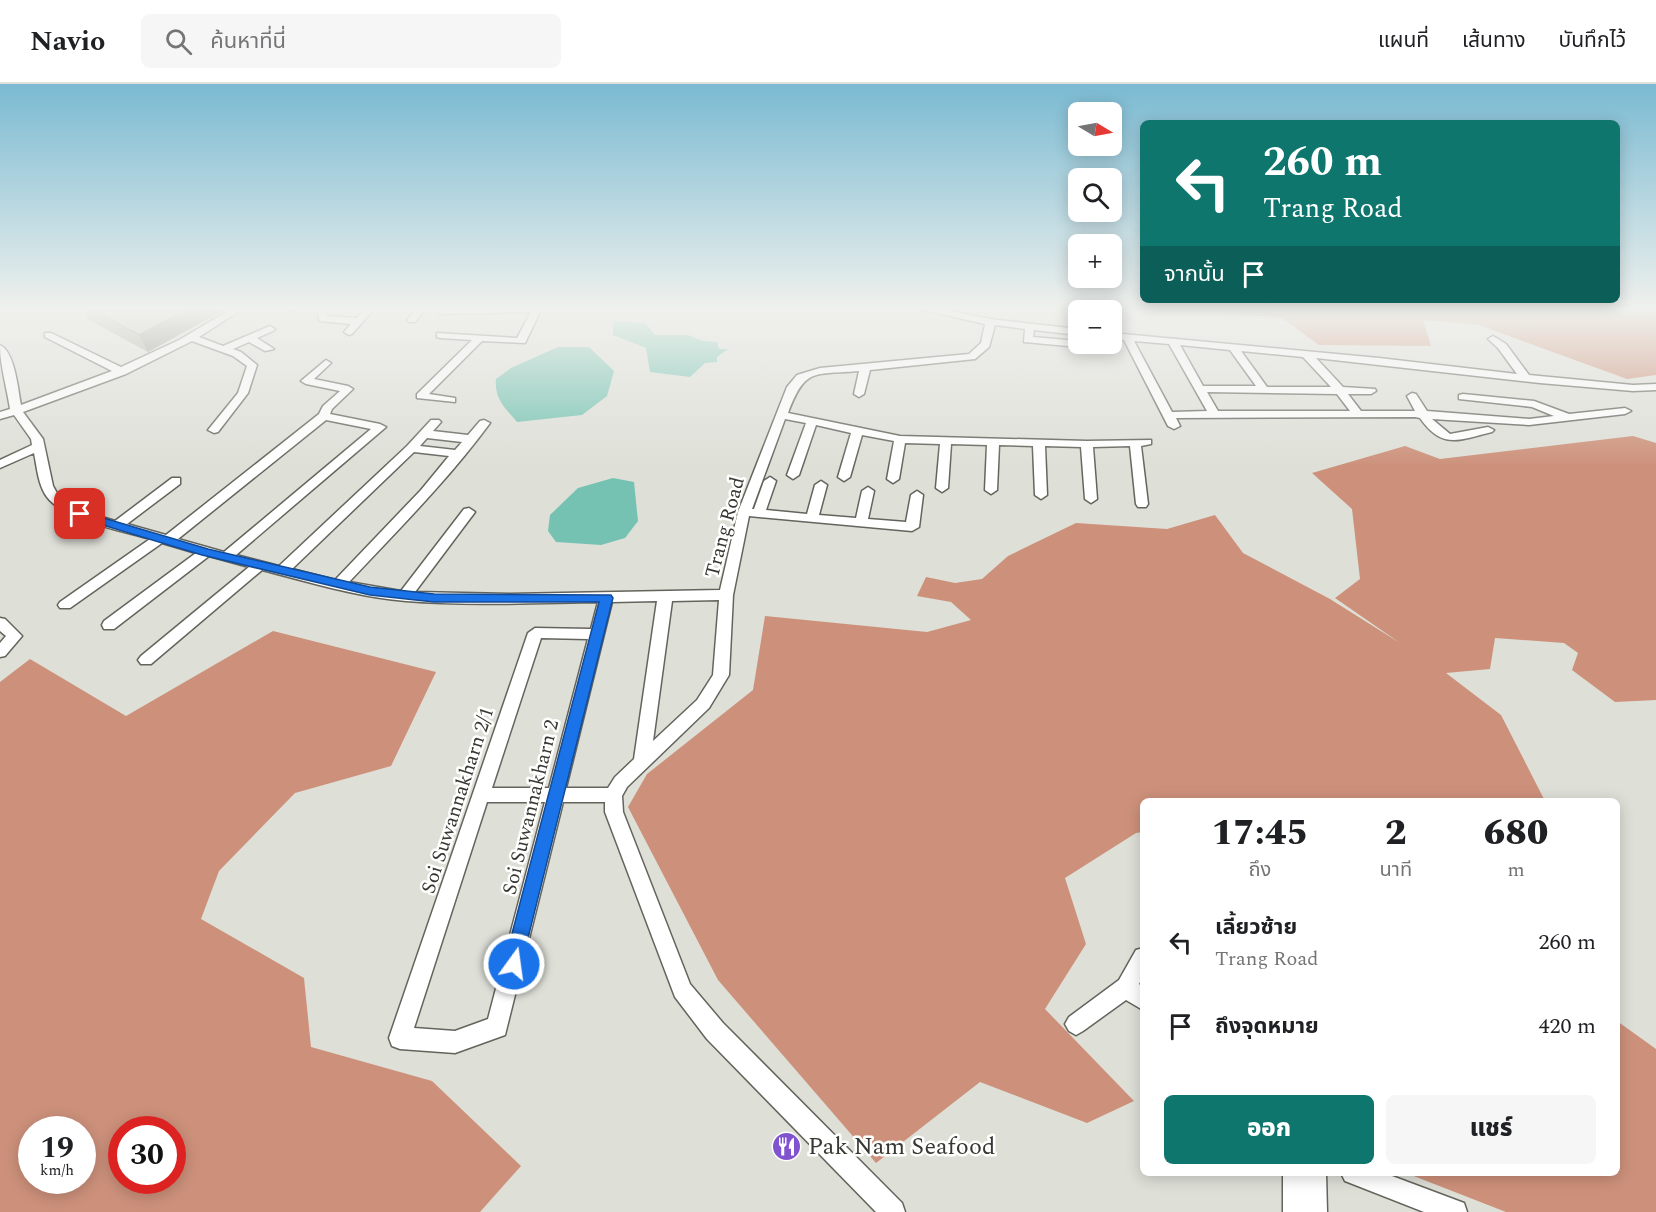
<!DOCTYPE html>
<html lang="th">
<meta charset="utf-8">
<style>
body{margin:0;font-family:Spectral,"Noto Sans Thai",serif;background:#f6f6f6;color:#202124;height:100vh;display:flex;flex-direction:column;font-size:22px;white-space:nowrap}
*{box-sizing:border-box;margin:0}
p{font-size:20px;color:#757577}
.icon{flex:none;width:33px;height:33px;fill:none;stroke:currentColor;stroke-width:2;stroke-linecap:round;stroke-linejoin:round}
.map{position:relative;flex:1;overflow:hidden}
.sheet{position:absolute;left:1140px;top:714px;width:480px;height:378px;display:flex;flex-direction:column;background:#fff;border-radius:9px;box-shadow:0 3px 15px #0003}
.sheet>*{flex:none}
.top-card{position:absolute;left:1140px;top:36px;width:480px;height:183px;border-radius:9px;box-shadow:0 3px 15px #0003;background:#0f766e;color:#fff;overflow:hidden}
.needle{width:39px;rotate:100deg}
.buttons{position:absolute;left:1068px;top:18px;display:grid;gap:12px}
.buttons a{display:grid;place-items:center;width:54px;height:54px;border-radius:9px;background:#fff;box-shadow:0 3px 15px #0003;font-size:30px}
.speed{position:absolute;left:18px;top:1032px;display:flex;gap:12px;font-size:30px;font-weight:700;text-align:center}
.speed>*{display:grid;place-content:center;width:78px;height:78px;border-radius:50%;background:#fff;box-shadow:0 3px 15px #0003;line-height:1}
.speed small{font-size:15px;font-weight:400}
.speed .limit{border:9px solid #d22;background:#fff;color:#111}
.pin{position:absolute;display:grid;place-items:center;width:51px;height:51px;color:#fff;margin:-26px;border-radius:12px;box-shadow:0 3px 9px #0006}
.me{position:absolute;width:66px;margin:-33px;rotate:14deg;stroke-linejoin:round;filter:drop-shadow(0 0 4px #0008)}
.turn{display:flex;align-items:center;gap:21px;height:126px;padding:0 24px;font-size:27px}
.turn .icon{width:78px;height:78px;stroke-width:2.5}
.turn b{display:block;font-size:42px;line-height:51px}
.then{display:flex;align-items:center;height:57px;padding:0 24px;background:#0003;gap:12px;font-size:22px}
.eta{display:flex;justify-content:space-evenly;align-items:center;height:102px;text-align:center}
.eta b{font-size:36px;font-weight:800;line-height:42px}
.cta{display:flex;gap:12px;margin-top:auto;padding:12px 24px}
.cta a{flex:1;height:69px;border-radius:9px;background:#0f766e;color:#fff;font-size:24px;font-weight:800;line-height:69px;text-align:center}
.cta a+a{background:#f6f6f6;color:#202124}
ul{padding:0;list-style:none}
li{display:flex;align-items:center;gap:18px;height:84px;padding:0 24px}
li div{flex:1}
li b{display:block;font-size:22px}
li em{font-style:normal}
header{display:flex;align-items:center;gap:36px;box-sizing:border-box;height:84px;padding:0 30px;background:#fff;border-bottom:2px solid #e0e0e0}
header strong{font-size:28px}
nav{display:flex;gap:33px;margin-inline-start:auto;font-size:21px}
.search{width:420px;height:54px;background:#f6f6f6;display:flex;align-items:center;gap:15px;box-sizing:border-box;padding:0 21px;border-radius:9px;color:#757577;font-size:22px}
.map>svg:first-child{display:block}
.forest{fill:#cd917b;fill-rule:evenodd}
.water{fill:#76c2b2}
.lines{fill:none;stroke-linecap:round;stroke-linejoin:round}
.minor-casing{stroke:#64645d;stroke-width:3}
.minor{fill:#fff;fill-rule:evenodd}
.wall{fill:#a5a19b}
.shaded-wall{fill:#86837e}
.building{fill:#c0bbb4;stroke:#86837e;stroke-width:1.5}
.route{fill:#1a73e8;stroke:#114b97;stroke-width:1.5}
.labels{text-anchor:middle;stroke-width:5;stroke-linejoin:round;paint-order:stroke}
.street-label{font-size:20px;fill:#373734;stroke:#fffffe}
.near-poi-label{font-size:24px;fill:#373734;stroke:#fffffe;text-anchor:start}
</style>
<header>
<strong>Navio</strong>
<div class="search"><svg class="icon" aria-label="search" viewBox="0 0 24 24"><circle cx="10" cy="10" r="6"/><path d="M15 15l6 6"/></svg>ค้นหาที่นี่</div>
<nav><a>แผนที่</a><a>เส้นทาง</a><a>บันทึกไว้</a></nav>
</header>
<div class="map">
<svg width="1656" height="1128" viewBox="0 0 1656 1128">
<rect width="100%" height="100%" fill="#dedfd7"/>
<!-- forest -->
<g class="forest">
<polygon points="1169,224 1656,224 1656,291 1627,295 1479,241 1423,236 1431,262 1319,261 1282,234"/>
<polygon points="1633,352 1656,359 1656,616 1615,618 1572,586 1578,569 1564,559 1495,554 1490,585 1446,589 1501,631 1545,717 1143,717 1143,748 1136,749 1065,794 1086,860 1045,925 1134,1017 1087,1039 980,998 876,1079 718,896 628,723 647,690 753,606 765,532 927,548 971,536 951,518 917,512 926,493 955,499 982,495 1008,472 1076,439 1167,445 1215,431 1243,469 1330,515 1400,559 1335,514 1360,495 1352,425 1312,389 1405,362 1440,375"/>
<path d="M273 547 436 588 391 682 295 709 219 787 201 835 304 894 311 963 432 997 521 1082 480 1128H0V598L30 575 126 632ZM32 1046H82V1096H32ZM122 1046H172V1096H122Z"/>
<polygon points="1617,937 1656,965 1656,1128 1506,1128 1406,1089 1617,1089"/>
</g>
<!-- water -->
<g class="water">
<polygon points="613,237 645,239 655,251 688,251 703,257 717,258 719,265 728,265 717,273 717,278 705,279 690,293 650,288 646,264 613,251"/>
<path d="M558 263H589L614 287 607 312 582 331 517 338C505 324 494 314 496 295L511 284Z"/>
<polygon points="613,394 634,398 638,437 625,454 601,461 556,458 548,447 550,431 578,404"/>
</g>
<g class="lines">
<defs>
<g id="minor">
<path d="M233 224H244L199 253 223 262 270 242 275 245 273 247 257 254 274 265 265 267 249 258 233 265 241 268 257 281 248 309 218 348 214 349 208 346 238 309 247 282 233 272 192 257 126 290 23 328 43 355 53 402 58 411 85 428 115 437 172 394H180V400L127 440 166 451 319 330 323 322 340 307 306 300 301 297 326 276 331 279 314 295 348 302 353 305 332 325 330 330 380 340 386 343 236 471 279 482 407 362 431 336H439L441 338 433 347 468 351 480 337 484 336 490 339C448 396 397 447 349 498L401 507 464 425 469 424 475 428 415 508 510 510 720 506 738 428 787 303 797 291 820 284 969 270 981 259 985 240 915 224H936L990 235 1078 245V251L1034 246 1033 253 1078 257V260H1084L1079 263 1024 258 1025 245 995 241 989 263 975 275 870 286 864 310 859 313 854 310 859 287C814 291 805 283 788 329L900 352 1087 357 1151 356V360L1141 362 1148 420 1146 423H1138L1136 420 1130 362 1093 363 1097 415 1091 419 1085 415 1081 363 1045 362 1047 411 1041 415 1035 411 1033 362 999 361 997 406 991 410 985 406 987 361 951 360 948 404 942 408 936 404 940 360 905 359 899 395 893 399 887 395 894 357 862 351 850 393 844 397 838 393 851 349 816 341 799 391 793 395 787 391 806 339 785 335 752 425H754L764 397 770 393 776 397 766 426 807 430 815 401 821 397 827 401 819 431 856 434 862 407 868 403 874 407 868 435 906 438 911 411 917 407 923 411 919 443 912 447 749 432 733 511 729 591 709 624 627 703 622 712 623 728 690 900 723 939 902 1119 905 1128H876L707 955 675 913 605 728V718H563L505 951 455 969 400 965 392 962 389 954 528 549 535 544 591 545 598 518C534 519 469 522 406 517 357 513 309 498 262 486L151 580H141L138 576 141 572 249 483 209 472 114 545H104L102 541 104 537 196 469 162 459 70 524H60L58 521 60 518 150 455C123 447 64 436 47 413 38 401 37 383 34 369L0 384V376L32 361 31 355 14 331 0 335V328L10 325C7 304 0 282 0 261 15 268 18 306 21 321L112 287 45 253V249H51L121 283 179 256ZM326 336 371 345 224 468 178 455ZM427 354 462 358 455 366 420 362ZM414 368 449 372 421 406 335 496 292 485ZM719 516 713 591 697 616 653 657 672 517ZM657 517 634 675 615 693 608 704H566L612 518ZM541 554 588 555 549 704H492ZM487 718H545L488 935 455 947 414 944Z"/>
<polygon points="302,224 293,228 288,225 289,224"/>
<polygon points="318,224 328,224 327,232 357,234 365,224 375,224 352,250 349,251 344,248 351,240 319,237"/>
<polygon points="417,224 426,224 415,238 409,238 407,236"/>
<polygon points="542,224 525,259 482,257 429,310 455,314 455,318 417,314 417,310 472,256 440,254 437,253 437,249 517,254 531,228 441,230 436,227 438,225"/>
<path d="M1112 249 1379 274 1517 290 1498 264 1488 255 1493 252 1506 260 1529 291 1633 301 1656 300V306L1633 307 1540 299 1316 274 1343 303 1375 305 1376 307 1371 310H1348L1361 327H1415L1407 312 1412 309 1416 310 1427 327 1529 335 1554 332 1532 323 1459 315V311L1463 310 1534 317 1569 330 1625 324 1631 327 1625 330 1529 341 1432 335 1450 350 1488 343 1494 346 1492 348C1459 356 1442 366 1420 334L1415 333 1176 334 1180 342 1174 345 1168 342 1124 256 1112 255ZM1134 257 1169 260 1207 327 1172 328ZM1180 261 1230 266 1256 302H1203ZM1241 267 1303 273 1331 303H1267ZM1207 308 1337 310 1350 327H1218Z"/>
<polygon points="0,534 5,535 22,552 5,572 0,573 0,559 6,552 0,547"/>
<polygon points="1143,864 1143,893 1139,900 1143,903 1143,926 1126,916 1083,947 1076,951 1069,947 1065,940 1069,933 1119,896 1136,866"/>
<polygon points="1283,1089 1326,1089 1327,1128 1283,1128"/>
<polygon points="1341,1089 1384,1089 1464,1119 1467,1128 1424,1128 1345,1097"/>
</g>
</defs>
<!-- minor casing -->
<use href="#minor" class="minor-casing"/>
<!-- minor -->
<use href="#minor" class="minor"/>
</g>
<!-- wall -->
<polygon class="wall" points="82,224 225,224 226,225 148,268 89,236"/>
<!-- shaded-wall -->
<polygon class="shaded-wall" points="189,224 226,225 148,268 139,251"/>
<!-- building -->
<polygon class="building" points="88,224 189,224 139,251"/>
<!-- sky -->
<linearGradient id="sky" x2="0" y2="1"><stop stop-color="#7abad2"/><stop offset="0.59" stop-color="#f0f1ed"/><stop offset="1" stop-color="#f0f1ed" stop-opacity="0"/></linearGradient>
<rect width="1656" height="382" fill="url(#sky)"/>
<!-- route -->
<polygon class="route" points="80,427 208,465 370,503 434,510 611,511 613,514 520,886 514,889 507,886 504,880 599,518 434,518 370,511 202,471 76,433 76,428"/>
<!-- icons -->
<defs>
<symbol id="restaurant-disc" viewBox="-11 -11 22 22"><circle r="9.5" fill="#8054ce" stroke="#fffffe"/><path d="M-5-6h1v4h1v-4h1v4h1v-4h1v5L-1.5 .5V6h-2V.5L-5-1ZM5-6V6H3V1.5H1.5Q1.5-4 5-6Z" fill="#fff"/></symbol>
</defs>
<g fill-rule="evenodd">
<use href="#restaurant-disc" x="770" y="1046" width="33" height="33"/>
</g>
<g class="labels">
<!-- street labels -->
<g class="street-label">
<text transform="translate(724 443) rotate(-75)" y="7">Trang Road</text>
<text transform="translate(457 716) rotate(-72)" y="7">Soi Suwannakharn 2/1</text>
<text transform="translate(530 723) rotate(-76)" y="7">Soi Suwannakharn 2</text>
</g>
<!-- near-poi labels -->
<g class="near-poi-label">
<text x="808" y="1070">Pak Nam Seafood</text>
</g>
</g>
</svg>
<div class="buttons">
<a><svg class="needle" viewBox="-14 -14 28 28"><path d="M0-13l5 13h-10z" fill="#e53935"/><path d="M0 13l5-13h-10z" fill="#757577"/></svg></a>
<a><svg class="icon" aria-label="search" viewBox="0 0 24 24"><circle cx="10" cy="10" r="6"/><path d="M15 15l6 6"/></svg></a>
<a>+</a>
<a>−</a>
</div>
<div class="speed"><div>19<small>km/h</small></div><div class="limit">30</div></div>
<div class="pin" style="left:80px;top:430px;background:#d93025"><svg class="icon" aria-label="arrive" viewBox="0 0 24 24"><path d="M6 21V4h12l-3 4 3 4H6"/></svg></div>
<svg class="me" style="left:514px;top:880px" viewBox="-20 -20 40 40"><circle r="17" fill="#1a73e8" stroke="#fff" stroke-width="3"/><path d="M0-11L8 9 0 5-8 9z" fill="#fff"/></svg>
<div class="top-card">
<div class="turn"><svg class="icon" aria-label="left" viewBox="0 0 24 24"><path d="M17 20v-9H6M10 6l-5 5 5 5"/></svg><div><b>260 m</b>Trang Road</div></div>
<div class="then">จากนั้น<svg class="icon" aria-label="arrive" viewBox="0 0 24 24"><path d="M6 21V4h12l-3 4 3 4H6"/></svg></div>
</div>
<section class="sheet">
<div class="eta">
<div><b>17:45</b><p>ถึง</p></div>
<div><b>2</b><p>นาที</p></div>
<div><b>680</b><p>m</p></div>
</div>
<ul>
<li><svg class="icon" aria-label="left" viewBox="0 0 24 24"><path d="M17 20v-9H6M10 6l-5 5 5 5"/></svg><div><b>เลี้ยวซ้าย</b><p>Trang Road</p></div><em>260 m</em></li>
<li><svg class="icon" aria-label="arrive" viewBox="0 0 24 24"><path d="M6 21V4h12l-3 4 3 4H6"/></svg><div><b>ถึงจุดหมาย</b></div><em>420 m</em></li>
</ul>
<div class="cta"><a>ออก</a><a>แชร์</a></div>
</section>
</div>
